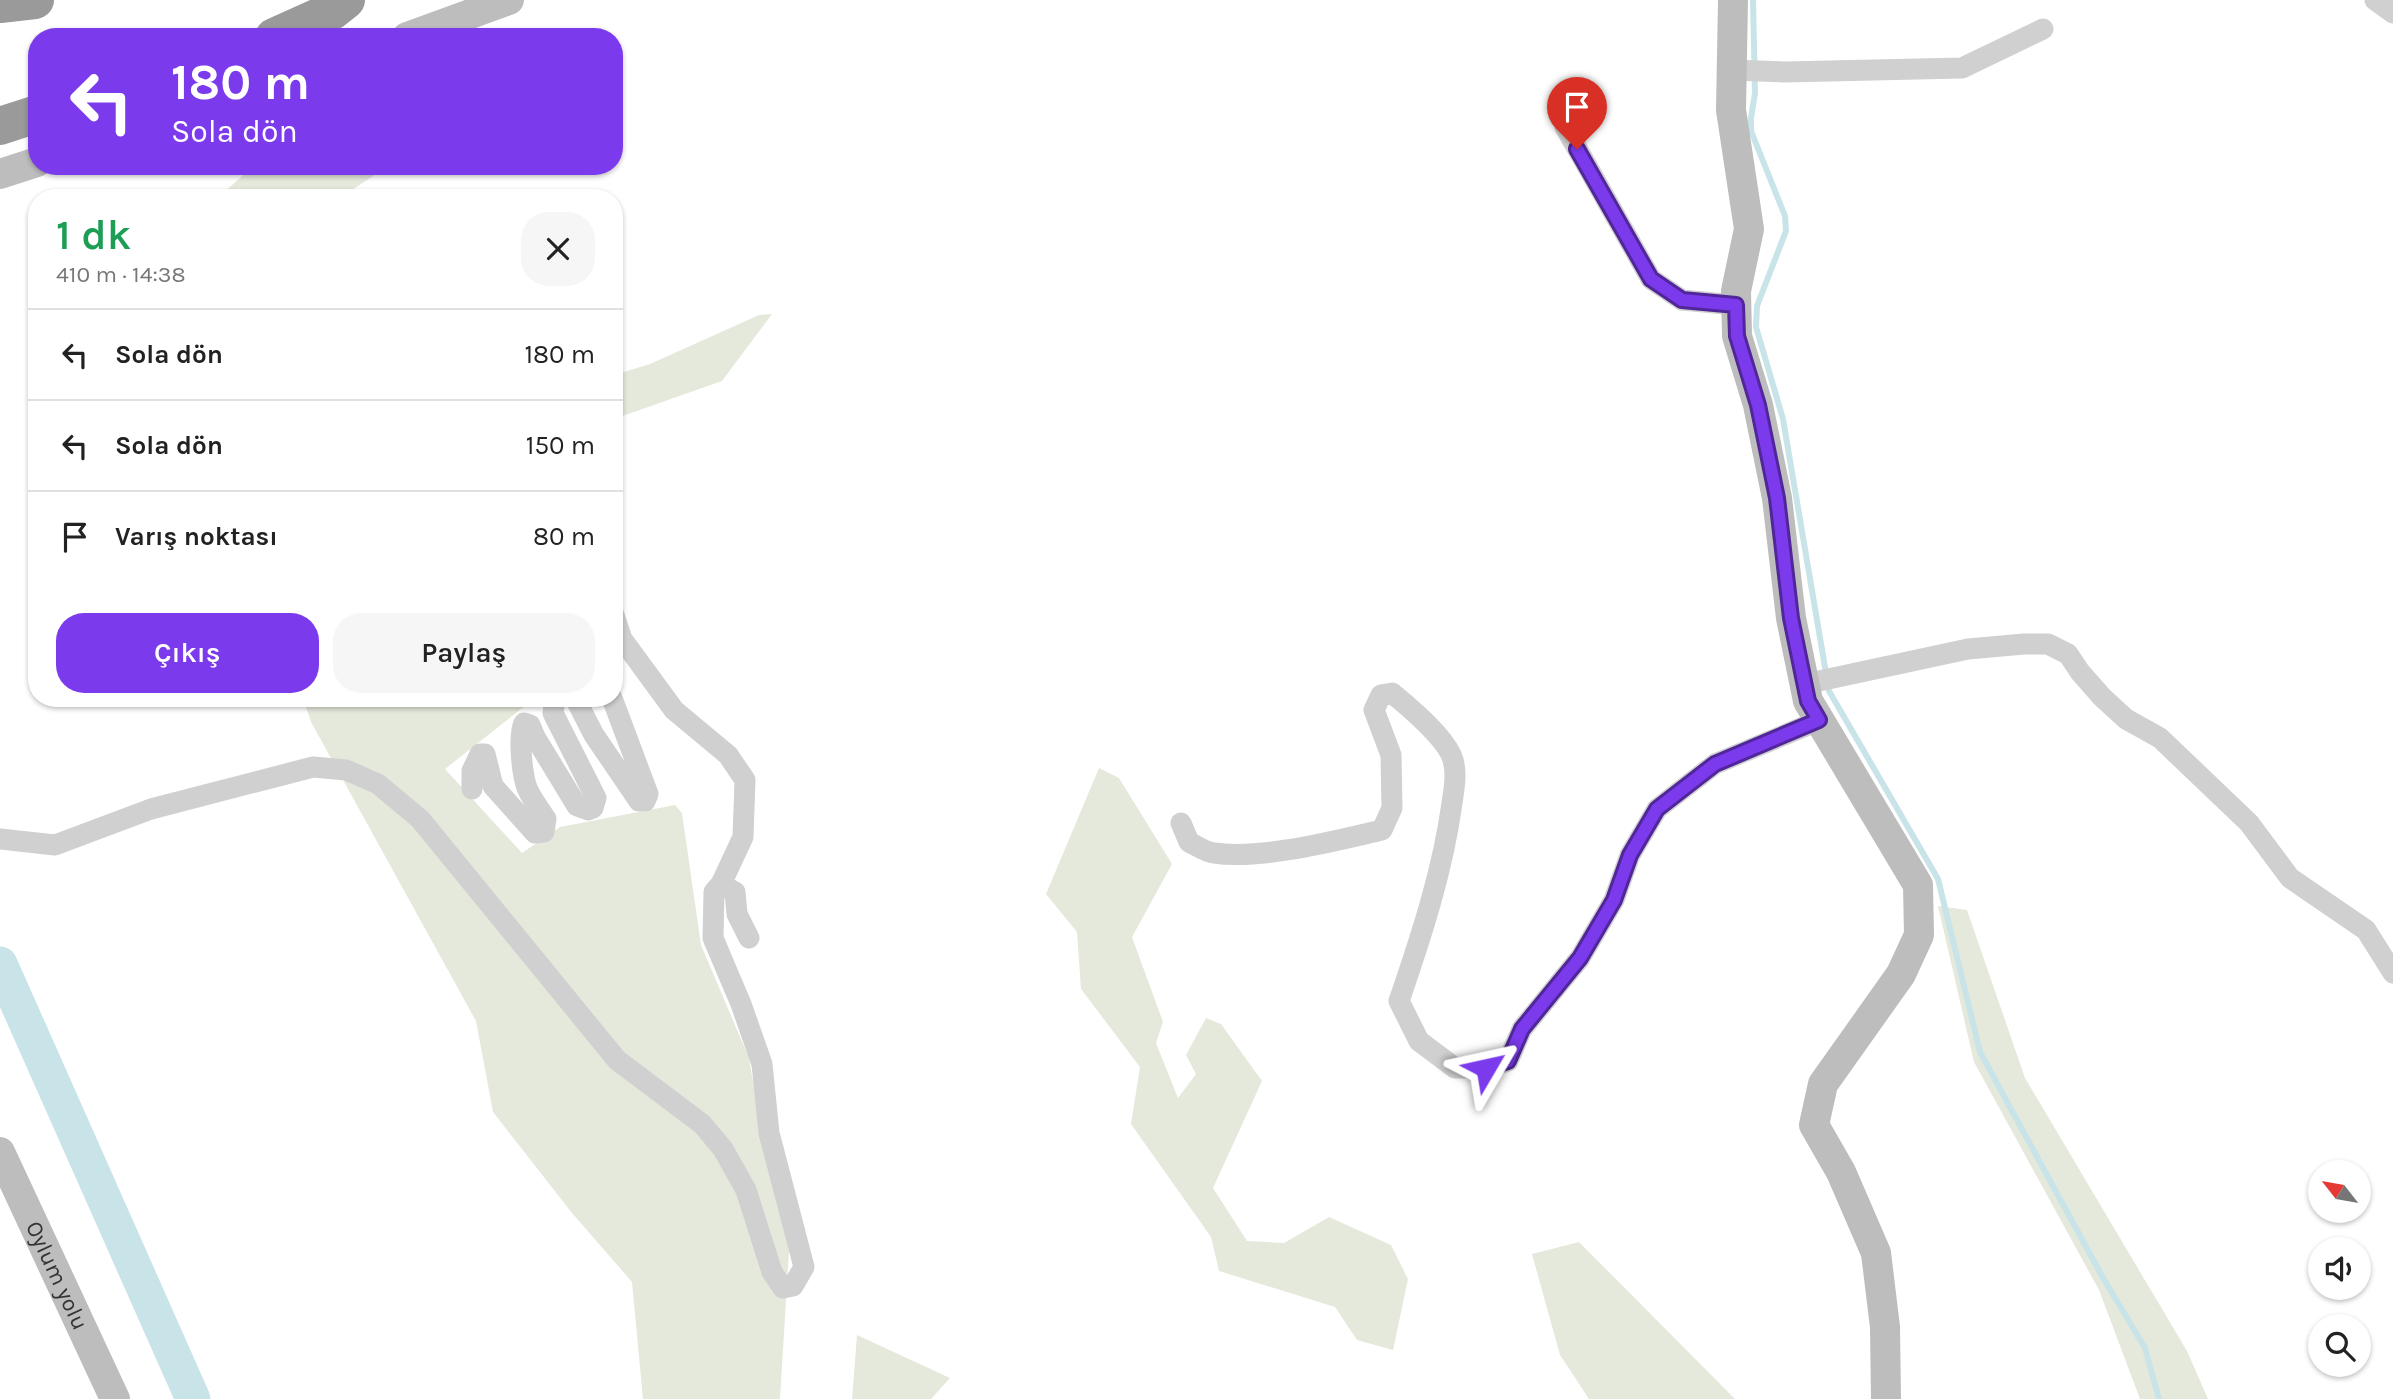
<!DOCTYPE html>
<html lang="tr">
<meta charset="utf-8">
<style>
body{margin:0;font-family:Karla,sans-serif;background:#f6f6f6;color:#222;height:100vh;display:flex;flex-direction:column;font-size:26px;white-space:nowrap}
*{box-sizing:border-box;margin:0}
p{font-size:23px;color:#767676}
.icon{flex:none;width:38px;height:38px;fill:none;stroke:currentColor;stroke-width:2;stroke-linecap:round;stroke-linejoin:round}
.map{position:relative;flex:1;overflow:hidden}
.details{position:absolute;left:28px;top:189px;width:595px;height:518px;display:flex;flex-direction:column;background:#fff;border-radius:28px;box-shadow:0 2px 5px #0004}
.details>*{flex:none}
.guide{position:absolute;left:28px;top:28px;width:595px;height:147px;border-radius:28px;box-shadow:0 2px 5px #0004;background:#7c3aed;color:#fff;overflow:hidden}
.needle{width:46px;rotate:301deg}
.controls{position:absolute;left:2308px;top:1160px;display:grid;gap:14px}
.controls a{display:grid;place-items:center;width:63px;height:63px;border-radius:50%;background:#fff;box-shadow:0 2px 5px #0004;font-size:35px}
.pin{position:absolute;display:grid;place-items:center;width:60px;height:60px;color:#fff;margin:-72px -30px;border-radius:50% 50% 50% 0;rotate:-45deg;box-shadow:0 0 7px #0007}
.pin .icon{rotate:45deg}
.me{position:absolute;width:77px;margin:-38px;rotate:54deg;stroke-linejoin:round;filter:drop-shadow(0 0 5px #0008)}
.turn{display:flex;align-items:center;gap:24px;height:147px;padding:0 28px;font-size:32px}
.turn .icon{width:91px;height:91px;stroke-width:2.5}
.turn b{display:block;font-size:49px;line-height:60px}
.round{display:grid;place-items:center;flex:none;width:74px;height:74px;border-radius:28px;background:#f6f6f6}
.head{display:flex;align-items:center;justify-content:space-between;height:119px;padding:0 28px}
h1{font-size:42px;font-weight:600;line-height:52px;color:#1e9e55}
.primary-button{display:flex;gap:14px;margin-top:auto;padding:14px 28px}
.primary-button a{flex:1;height:80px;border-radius:28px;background:#7c3aed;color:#fff;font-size:28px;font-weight:600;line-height:80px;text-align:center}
.primary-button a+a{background:#f6f6f6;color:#222}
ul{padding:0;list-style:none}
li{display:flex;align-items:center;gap:21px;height:91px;padding:0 28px;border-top:2px solid #e0e0e0}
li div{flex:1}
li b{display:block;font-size:26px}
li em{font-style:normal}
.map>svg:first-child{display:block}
.green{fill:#e5e9dc}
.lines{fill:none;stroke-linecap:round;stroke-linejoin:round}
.stream{stroke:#c9e4e9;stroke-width:6}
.river{stroke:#c9e4e9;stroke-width:35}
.street{stroke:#d0d0d0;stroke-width:21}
.secondary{stroke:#bdbdbd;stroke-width:30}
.highway{stroke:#9a9a9a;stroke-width:38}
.route-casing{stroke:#51269a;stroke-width:18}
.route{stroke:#7c3aed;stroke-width:12}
.labels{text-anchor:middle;stroke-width:7;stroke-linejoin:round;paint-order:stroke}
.street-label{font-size:23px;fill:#333;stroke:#fff}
</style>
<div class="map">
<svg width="2393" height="1399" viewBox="0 0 2393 1399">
<rect width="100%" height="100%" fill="#fff"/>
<!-- green -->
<g class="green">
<polygon points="254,166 388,166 340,198 217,198"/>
<polygon points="772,314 722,381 614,419 614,375 650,364 759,315"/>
<polygon points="303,698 535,698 445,769 522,853 560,827 675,805 682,813 701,945 749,1058 759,1117 789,1251 780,1399 643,1399 632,1282 572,1213 493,1112 476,1021 327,751 311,722"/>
<polygon points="1099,768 1119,778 1172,864 1132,937 1163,1022 1156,1043 1178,1098 1196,1074 1186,1055 1206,1018 1221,1024 1262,1081 1213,1188 1247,1241 1284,1243 1329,1217 1391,1245 1408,1279 1393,1350 1357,1340 1335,1307 1219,1271 1211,1237 1131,1124 1140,1067 1081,989 1077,932 1046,894"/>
<polygon points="1938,906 1967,910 2025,1078 2187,1351 2208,1399 2140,1399 2099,1290 1974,1062"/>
<polygon points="1579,1242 1735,1399 1589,1399 1560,1355 1532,1254"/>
<polygon points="857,1335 950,1378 931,1399 852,1399"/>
</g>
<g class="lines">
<!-- stream -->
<polyline class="stream" points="1753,0 1755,93 1751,118 1751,131 1785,216 1786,231 1757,306 1756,327 1783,419 1829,691 1938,879 1980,1052 2102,1276 2145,1348 2159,1399"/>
<!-- river -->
<polyline class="river" points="0,964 193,1399"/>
<!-- street -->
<g class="street">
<polyline points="2375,0 2393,13"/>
<polyline points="1732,70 1785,72 1962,68 2043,29"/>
<polyline points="1565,127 1651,279 1682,300 1736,305"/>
<polyline points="614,615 622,639 674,710 728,755 745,780 743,837 721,884"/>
<polyline points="1805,684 1968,649 2024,644 2048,644 2068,654 2080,672 2102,697 2126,719 2160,738 2249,823 2290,878 2366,930 2393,973"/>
<polyline points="575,698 594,735 639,801 645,801 648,794 612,698"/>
<path d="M472 789V771L480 754H485L493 786 535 833 544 832 546 819C540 809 529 796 526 785 522 771 518 736 524 723L530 725 535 737 577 806 588 810 593 808 596 798 553 713 555 698"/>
<path d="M1181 823 1189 842C1197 846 1205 852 1214 853 1261 860 1334 841 1382 830L1392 808 1391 755 1374 710 1381 695 1392 693C1408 706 1448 740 1453 760 1457 774 1454 789 1452 803 1443 870 1421 937 1399 1001L1419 1041 1455 1068H1486L1508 1061 1522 1029 1580 958 1614 900 1630 855 1657 809 1715 764 1820 720"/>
<polyline points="0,839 55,845 151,809 313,767 346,770 378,784 420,819 617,1060 702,1124 723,1149 746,1190 772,1272 783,1288 793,1286 804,1267 769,1133 762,1064 741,1004 713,938 714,892 721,884 735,892 737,914 749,938"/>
</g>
<!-- secondary -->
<g class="secondary">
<polyline points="1733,0 1731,110 1749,229 1736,291 1737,336 1758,405 1777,498 1791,618 1808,701 1918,885 1919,935 1901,974 1823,1084 1814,1125 1841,1172 1876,1253 1885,1327 1886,1399"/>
<polyline points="407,37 509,0"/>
<polyline points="0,174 37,162"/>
<path id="s1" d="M0 1152 115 1399"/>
</g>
<!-- highway -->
<g class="highway">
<polyline points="0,4 35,0"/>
<polyline points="274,37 332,11 346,0"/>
<polyline points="0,126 37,114"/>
</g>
</g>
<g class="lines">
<defs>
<polyline id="route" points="1486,1068 1508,1061 1522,1029 1580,958 1614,900 1630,855 1657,809 1715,764 1819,720 1808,701 1791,618 1777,498 1758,405 1737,336 1736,305 1682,300 1651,279 1577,149"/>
</defs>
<!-- route casing -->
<use href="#route" class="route-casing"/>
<!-- route -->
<use href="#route" class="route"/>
</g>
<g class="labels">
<!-- street labels -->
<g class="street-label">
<text dy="8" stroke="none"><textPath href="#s1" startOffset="136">Oylum yolu</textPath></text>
</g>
</g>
</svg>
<div class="controls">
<a><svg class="needle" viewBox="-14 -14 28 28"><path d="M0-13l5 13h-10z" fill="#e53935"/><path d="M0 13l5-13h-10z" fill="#767676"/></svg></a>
<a><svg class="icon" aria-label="sound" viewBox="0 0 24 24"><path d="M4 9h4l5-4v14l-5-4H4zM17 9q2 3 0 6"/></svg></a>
<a><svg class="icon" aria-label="search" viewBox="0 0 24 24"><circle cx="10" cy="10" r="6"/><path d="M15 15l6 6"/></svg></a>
</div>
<div class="pin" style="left:1577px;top:149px;background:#d93025"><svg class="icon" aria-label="arrive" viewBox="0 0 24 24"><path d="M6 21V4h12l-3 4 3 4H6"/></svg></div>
<svg class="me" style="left:1486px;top:1068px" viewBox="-20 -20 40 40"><path d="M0-17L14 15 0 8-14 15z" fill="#7c3aed" stroke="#fff" stroke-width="4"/></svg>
<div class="guide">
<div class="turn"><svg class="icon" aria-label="left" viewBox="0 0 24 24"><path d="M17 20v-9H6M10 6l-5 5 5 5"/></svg><div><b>180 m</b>Sola dön</div></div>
</div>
<section class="details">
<div class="head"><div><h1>1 dk</h1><p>410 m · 14:38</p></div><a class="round"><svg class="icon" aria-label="close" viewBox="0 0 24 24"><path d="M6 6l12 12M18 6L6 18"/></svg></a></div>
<ul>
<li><svg class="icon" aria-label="left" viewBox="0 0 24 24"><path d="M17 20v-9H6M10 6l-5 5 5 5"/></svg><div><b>Sola dön</b></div><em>180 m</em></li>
<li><svg class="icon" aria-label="left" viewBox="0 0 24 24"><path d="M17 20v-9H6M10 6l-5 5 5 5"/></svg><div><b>Sola dön</b></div><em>150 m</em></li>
<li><svg class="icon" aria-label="arrive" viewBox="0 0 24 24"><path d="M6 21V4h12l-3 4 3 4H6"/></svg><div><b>Varış noktası</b></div><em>80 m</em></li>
</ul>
<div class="primary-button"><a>Çıkış</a><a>Paylaş</a></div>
</section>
</div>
